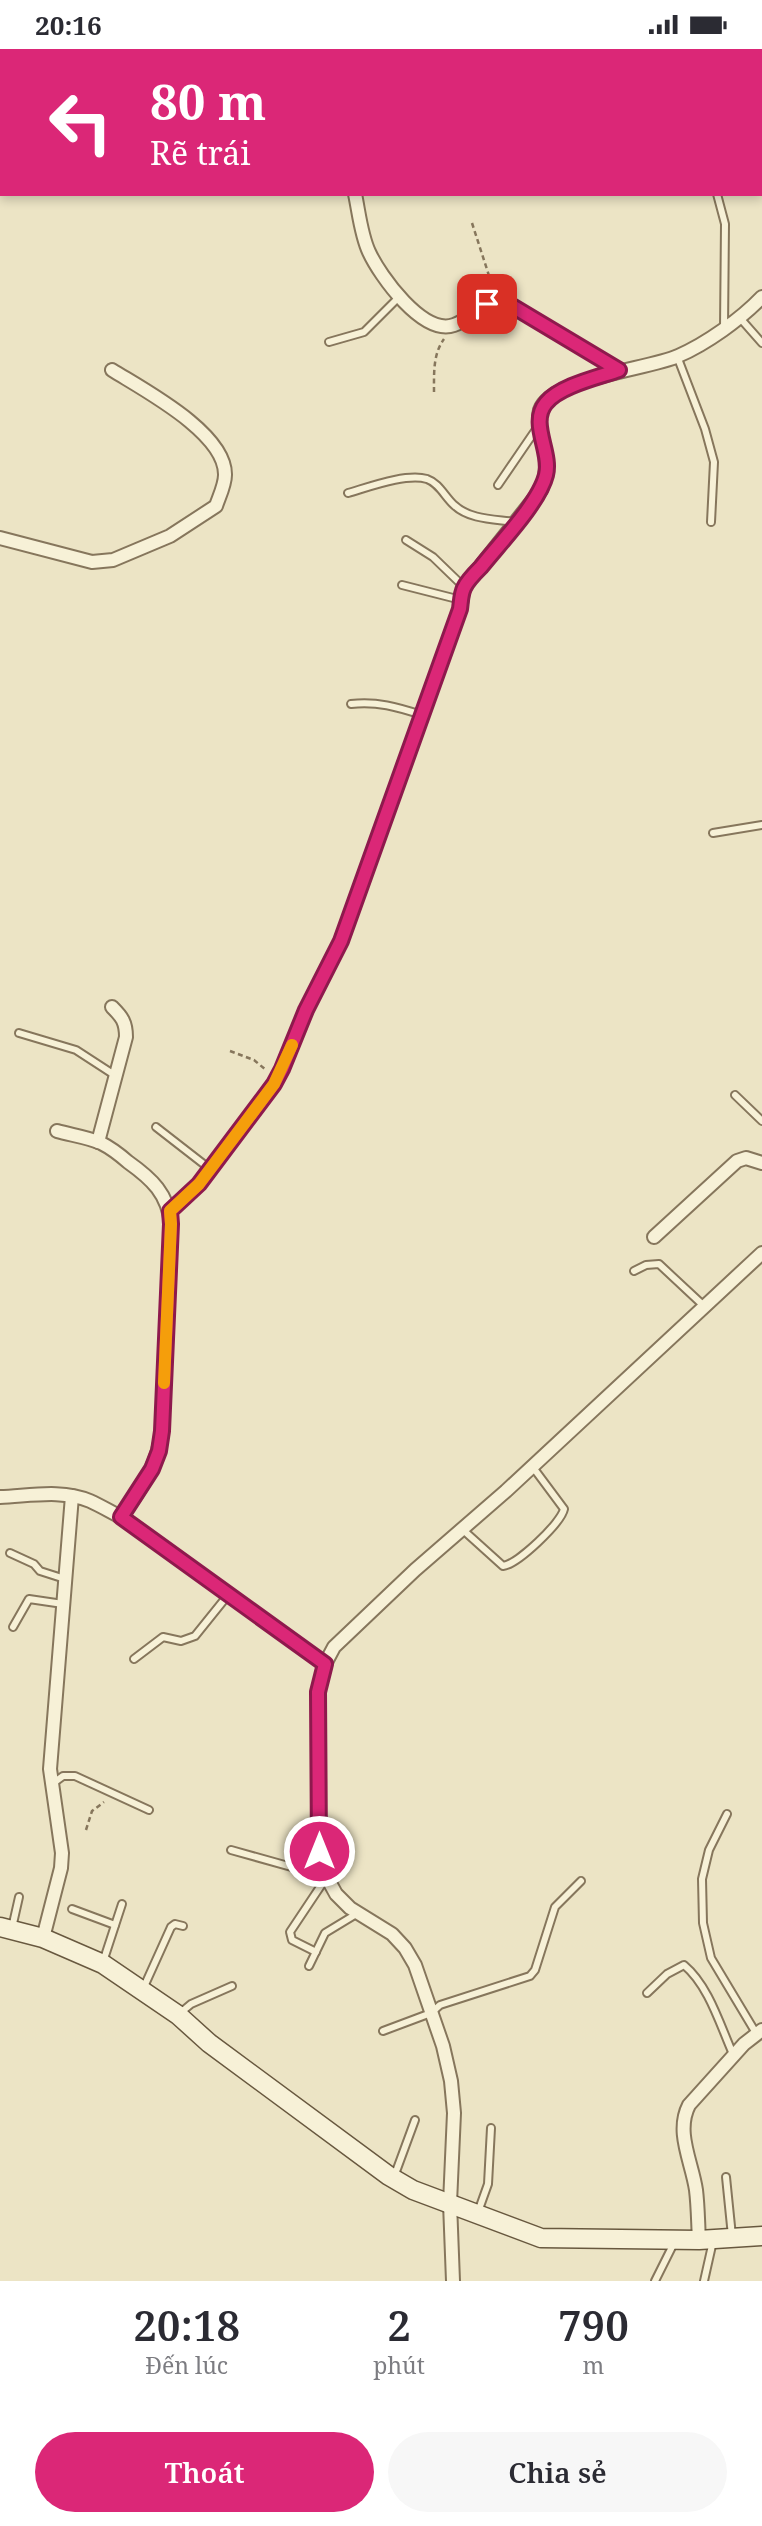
<!DOCTYPE html>
<html lang="vi">
<meta charset="utf-8">
<style>
body{margin:0;font-family:"Noto Serif",serif;background:#f7f7f7;color:#2b2b33;height:100vh;display:flex;flex-direction:column;font-size:26px;white-space:nowrap}
*{box-sizing:border-box;margin:0}
p{font-size:23px;color:#7c7c81}
.icon{flex:none;width:38px;height:38px;fill:none;stroke:currentColor;stroke-width:2;stroke-linecap:round;stroke-linejoin:round}
.map{position:relative;height:2232px;overflow:hidden}
.details{display:flex;flex-direction:column;background:#fff;flex:1}
.details>*{flex:none}
.top-card{position:absolute;left:0px;top:0px;width:763px;height:147px;box-shadow:0 4px 10px #0003;background:#db2777;color:#fff;overflow:hidden}
.pin{position:absolute;display:grid;place-items:center;width:60px;height:60px;color:#fff;margin:-30px;border-radius:14px;box-shadow:0 4px 10px #0006}
.me{position:absolute;width:77px;margin:-38px;rotate:0deg;stroke-linejoin:round;filter:drop-shadow(0 0 5px #0008)}
.turn{display:flex;align-items:center;gap:24px;height:147px;padding:0 35px;font-size:32px}
.turn .icon{width:91px;height:91px;stroke-width:2.5}
.turn b{display:block;font-size:49px;line-height:60px}
.eta{display:flex;justify-content:space-evenly;align-items:center;height:119px;text-align:center}
.eta b{font-size:42px;font-weight:600;line-height:49px}
.primary-button{display:flex;gap:14px;margin-top:auto;padding:14px 35px}
.primary-button a{flex:1;height:80px;border-radius:42px;background:#db2777;color:#fff;font-size:28px;font-weight:600;line-height:80px;text-align:center}
.primary-button a+a{background:#f7f7f7;color:#2b2b33}
.status{display:flex;justify-content:space-between;align-items:center;height:49px;padding:0 35px;background:#fff;direction:ltr}
.status svg{height:19px;fill:currentColor}
.map>svg:first-child{display:block}
.lines{fill:none;stroke-linecap:round;stroke-linejoin:round}
.lane-casing{stroke:#86765c;stroke-width:10}
.street-casing{stroke:#86765c;stroke-width:16}
.secondary-casing{stroke:#68583f;stroke-width:21}
.path{stroke:#86765c;stroke-width:2.5;stroke-dasharray:5 3.5;stroke-linecap:butt}
.lane{stroke:#f7f1d7;stroke-width:6}
.street{stroke:#f7f1d7;stroke-width:12}
.secondary{stroke:#f7f1d7;stroke-width:18}
.route-casing{stroke:#8e194d;stroke-width:18}
.route{stroke:#db2777;stroke-width:12}
.slow{stroke:#f59e0b;stroke-width:12}
</style>
<div class="status"><b>20:16</b><svg viewBox="0 0 49 12"><path d="M0 12V9h3v3zM5 12V6h3v6zM10 12V3h3v9zM15 12V0h3v12zM26 1h20v11H26zM47 4h2v5h-2z"/></svg></div>
<div class="map">
<svg width="762" height="2232" viewBox="0 0 762 2232">
<rect width="100%" height="100%" fill="#ece4c5"/>
<g class="lines">
<defs>
<g id="lane">
<polyline points="761,48 762,48"/>
<polyline points="717,145 725,175 724,279"/>
<polyline points="740,269 762,294"/>
<polyline points="329,293 364,283 399,248"/>
<polyline points="677,307 705,380 714,413 711,473"/>
<polyline points="498,436 539,376"/>
<path d="M348 444C369 438 406 424 427 430 439 434 445 448 454 456 470 471 495 470 515 473"/>
<polyline points="406,491 433,508 464,538"/>
<polyline points="402,536 461,551"/>
<path d="M351 655C377 652 397 658 422 666"/>
<polyline points="713,784 762,776"/>
<polyline points="19,984 76,1001 116,1027"/>
<polyline points="735,1046 762,1072"/>
<polyline points="156,1078 210,1120"/>
<polyline points="634,1222 646,1216 659,1215 704,1257"/>
<path d="M462 1480 503 1517C518 1515 561 1474 564 1460L532 1417"/>
<polyline points="10,1504 34,1515 40,1522 65,1530"/>
<polyline points="13,1578 29,1550 63,1555"/>
<polyline points="134,1610 163,1588 181,1592 195,1587 228,1546"/>
<polyline points="52,1735 63,1727 75,1727 149,1761"/>
<polyline points="727,1765 709,1801 702,1830 703,1874 711,1909 756,1984"/>
<polyline points="231,1801 306,1822 323,1817"/>
<polyline points="72,1860 115,1876"/>
<polyline points="12,1879 19,1848"/>
<polyline points="316,1903 292,1891 290,1883 326,1829"/>
<polyline points="103,1913 122,1855"/>
<polyline points="309,1917 325,1884 358,1864"/>
<polyline points="143,1940 171,1878 175,1875 183,1877"/>
<path d="M647 1944 667 1925 684 1916C709 1937 720 1976 733 2005"/>
<polyline points="179,1965 191,1955 232,1937"/>
<polyline points="383,1982 431,1964 440,1956 530,1927 535,1921 555,1858 581,1832"/>
<polyline points="394,2128 415,2071"/>
<polyline points="726,2128 732,2187"/>
<polyline points="478,2163 488,2135 491,2079"/>
<polyline points="655,2232 675,2192"/>
<polyline points="704,2232 713,2192"/>
</g>
<g id="street">
<path d="M355 145C359 164 361 186 369 203 380 227 423 287 454 276 474 269 484 249 507 254L619 321"/>
<path d="M0 489 92 513 113 511 170 487 216 457C219 448 225 436 225 426 226 384 144 341 112 321"/>
<path d="M57 1082C71 1086 87 1088 101 1094 111 1099 120 1106 128 1113 152 1130 168 1145 171 1175L162 1382C157 1420 141 1438 121 1468"/>
<path d="M98 1093 126 988C126 973 122 968 112 958"/>
<path d="M170 1162 199 1135 274 1035 282 1020 306 961 341 892 460 560 464 538 541 441C545 430 547 421 546 409 545 395 536 376 540 361 551 329 650 320 678 307 706 295 741 270 762 248"/>
<polyline points="654,1188 737,1112 746,1109 762,1114"/>
<path d="M0 1448C29 1447 62 1440 90 1452 101 1457 111 1463 121 1468L325 1615"/>
<polyline points="43,1889 61,1819 62,1804 50,1720 72,1447"/>
<path d="M699 2191C698 2174 698 2157 696 2141 692 2113 675 2083 689 2056L744 1995 762 1981"/>
<polyline points="453,2232 450,2154 454,2064 451,2032 443,1997 415,1916 405,1899 392,1885 350,1859 336,1845 325,1825 319,1802 318,1643 325,1615 334,1598 415,1521 506,1442 762,1204"/>
</g>
<polyline id="secondary" points="0,1878 43,1889 103,1915 178,1966 209,1994 389,2127 413,2141 541,2189 699,2191 762,2187"/>
</defs>
<!-- lane casing -->
<use href="#lane" class="lane-casing"/>
<!-- street casing -->
<use href="#street" class="street-casing"/>
<!-- secondary casing -->
<use href="#secondary" class="secondary-casing"/>
<!-- path -->
<g class="path">
<polyline points="472,174 493,239"/>
<path d="M434 343C434 324 433 305 444 290"/>
<polyline points="230,1002 254,1011 266,1021"/>
<polyline points="86,1781 92,1762 104,1753"/>
</g>
<!-- lane -->
<use href="#lane" class="lane"/>
<!-- street -->
<use href="#street" class="street"/>
<!-- secondary -->
<use href="#secondary" class="secondary"/>
</g>
<g class="lines">
<defs>
<path id="route" d="M319 1802 318 1643 325 1615 121 1468 152 1420 159 1402 162 1382 171 1175 170 1162 199 1135 274 1035 282 1020 306 961 341 892 460 560C461 553 461 545 464 539 467 532 475 524 481 518 499 495 539 454 546 426 552 403 529 374 546 354 559 337 599 328 619 321L507 254 497 252 487 255"/>
</defs>
<!-- route casing -->
<use href="#route" class="route-casing"/>
<!-- route -->
<use href="#route" class="route"/>
<!-- slow -->
<polyline class="slow" points="164,1334 171,1175 170,1162 199,1135 274,1035 292,996"/>
</g>
</svg>
<div class="pin" style="left:487px;top:255px;background:#d93025"><svg class="icon" aria-label="arrive" viewBox="0 0 24 24"><path d="M6 21V4h12l-3 4 3 4H6"/></svg></div>
<svg class="me" style="left:319px;top:1802px" viewBox="-20 -20 40 40"><circle r="17" fill="#db2777" stroke="#fff" stroke-width="3"/><path d="M0-11L8 9 0 5-8 9z" fill="#fff"/></svg>
<div class="top-card">
<div class="turn"><svg class="icon" aria-label="left" viewBox="0 0 24 24"><path d="M17 20v-9H6M10 6l-5 5 5 5"/></svg><div><b>80 m</b>Rẽ trái</div></div>
</div>
</div>
<section class="details">
<div class="eta">
<div><b>20:18</b><p>Đến lúc</p></div>
<div><b>2</b><p>phút</p></div>
<div><b>790</b><p>m</p></div>
</div>
<div class="primary-button"><a>Thoát</a><a>Chia sẻ</a></div>
</section>
